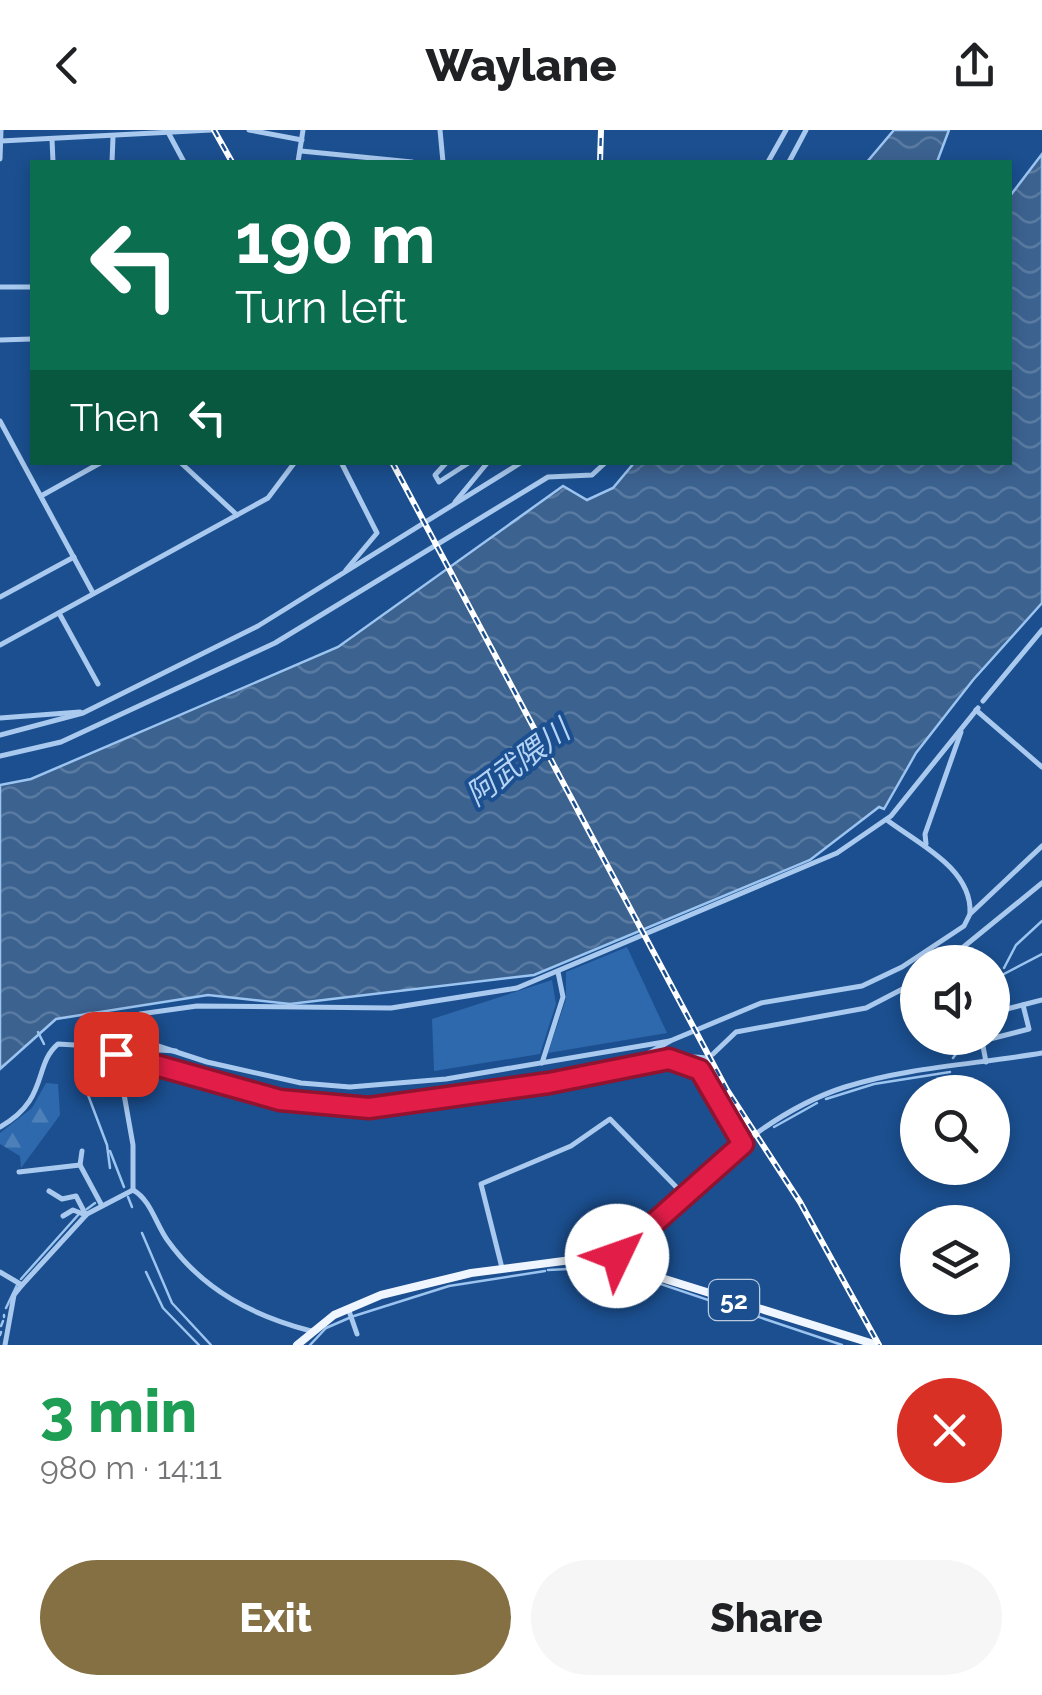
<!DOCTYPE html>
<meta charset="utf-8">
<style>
body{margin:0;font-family:Raleway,"Noto Sans JP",sans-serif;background:#f6f6f6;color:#202124;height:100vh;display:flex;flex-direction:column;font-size:38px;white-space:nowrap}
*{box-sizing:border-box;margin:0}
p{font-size:32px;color:#757577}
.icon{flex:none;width:55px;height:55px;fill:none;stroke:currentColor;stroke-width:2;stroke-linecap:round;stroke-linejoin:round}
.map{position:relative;height:1215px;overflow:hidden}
.details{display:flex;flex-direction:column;background:#fff;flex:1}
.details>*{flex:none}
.guide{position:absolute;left:30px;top:30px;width:982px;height:305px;border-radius:0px;box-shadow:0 5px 15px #0003;background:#0b6e4f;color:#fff;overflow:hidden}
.buttons{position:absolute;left:900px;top:815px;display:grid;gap:20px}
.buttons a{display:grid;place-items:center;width:110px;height:110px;border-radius:50%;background:#fff;box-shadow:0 5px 15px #0003;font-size:50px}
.pin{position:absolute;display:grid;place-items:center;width:85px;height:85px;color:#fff;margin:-42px;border-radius:20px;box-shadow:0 5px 15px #0006}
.me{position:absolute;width:110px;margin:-55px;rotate:48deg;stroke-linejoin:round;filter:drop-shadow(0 0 8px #0008)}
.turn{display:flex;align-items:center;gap:35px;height:210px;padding:0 40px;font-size:45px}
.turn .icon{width:130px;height:130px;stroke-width:2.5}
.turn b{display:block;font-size:70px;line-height:85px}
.then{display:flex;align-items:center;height:95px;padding:0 40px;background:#0003;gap:20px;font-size:38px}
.round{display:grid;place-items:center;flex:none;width:105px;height:105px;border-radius:52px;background:#f6f6f6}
.summary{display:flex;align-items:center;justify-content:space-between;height:170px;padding:0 40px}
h1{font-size:60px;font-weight:800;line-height:75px;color:#1e9e55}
.button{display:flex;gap:20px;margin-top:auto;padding:20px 40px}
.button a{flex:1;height:115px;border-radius:60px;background:#847042;color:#fff;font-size:40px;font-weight:800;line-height:115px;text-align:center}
.button a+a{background:#f6f6f6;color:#202124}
header{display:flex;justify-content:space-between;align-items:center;height:130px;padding:0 40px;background:#fff;font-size:45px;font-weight:800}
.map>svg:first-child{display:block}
.grass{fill:#2e69ad}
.forest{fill:url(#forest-firs)}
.water{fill:url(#water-waves);stroke:#9cc4f0;stroke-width:2.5}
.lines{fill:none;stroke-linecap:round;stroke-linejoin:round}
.stream{stroke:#9cc4f0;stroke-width:2.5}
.minor{stroke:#a9c9ee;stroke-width:5}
.major{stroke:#f0f6ff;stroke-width:8}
.rail-casing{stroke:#fff;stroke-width:6}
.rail{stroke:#1b4f8f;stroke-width:2.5;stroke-dasharray:8;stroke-linecap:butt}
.route-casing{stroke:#92132f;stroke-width:25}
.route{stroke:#e11d48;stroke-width:18}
.labels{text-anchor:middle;stroke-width:8;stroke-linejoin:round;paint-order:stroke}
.shield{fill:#1b4f8f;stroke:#bbcadd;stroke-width:2.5}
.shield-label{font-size:25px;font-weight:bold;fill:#fff}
.water-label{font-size:30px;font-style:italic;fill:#b5d3f5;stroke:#1b4f8f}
</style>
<header><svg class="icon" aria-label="back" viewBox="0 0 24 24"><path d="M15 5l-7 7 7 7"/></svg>Waylane<svg class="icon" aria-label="share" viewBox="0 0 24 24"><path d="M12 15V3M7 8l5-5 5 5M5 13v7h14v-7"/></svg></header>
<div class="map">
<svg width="1042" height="1215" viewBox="0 0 1042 1215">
<defs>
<pattern id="forest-firs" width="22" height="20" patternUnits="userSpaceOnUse" patternTransform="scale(2.5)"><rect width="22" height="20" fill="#2e69ad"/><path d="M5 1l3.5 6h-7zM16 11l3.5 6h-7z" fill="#4d80b9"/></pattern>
<pattern id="water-waves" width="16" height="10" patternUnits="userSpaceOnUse" patternTransform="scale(2.5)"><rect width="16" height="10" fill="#3c6290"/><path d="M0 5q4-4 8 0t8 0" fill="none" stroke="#597aa1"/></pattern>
</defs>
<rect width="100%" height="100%" fill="#1b4f8f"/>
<!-- grass -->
<g class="grass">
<polygon points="627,817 667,903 548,923 566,869 566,842"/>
<polygon points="552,850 556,874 540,924 434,941 432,889"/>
</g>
<!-- forest -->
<polygon class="forest" points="46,953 58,954 60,985 21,1038 20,1026 0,1014 0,1003 32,978"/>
<!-- water -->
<g class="water">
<polygon points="894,0 949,0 937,32 867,32"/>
<polygon points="1042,24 1042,473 973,550 916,623 884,679 879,677 810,730 534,845 290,874 208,865 56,889 0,939 0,655 31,649 338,517 563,356 587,370 613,358 634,333 1010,332 1010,66"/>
</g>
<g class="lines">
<!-- stream -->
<g class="stream">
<polyline points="1004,838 1016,815 1042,791"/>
<polyline points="992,863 1002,845 1042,824"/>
<polyline points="38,902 44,914"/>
<polyline points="953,928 968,908"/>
<polyline points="85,957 107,1015 110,1038"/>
<polyline points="826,969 874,954 950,942"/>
<polyline points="774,997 817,973"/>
<polyline points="110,1021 124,1057"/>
<polyline points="718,1041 738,1023"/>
<polyline points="707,1052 714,1045"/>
<polyline points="128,1067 132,1077"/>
<polyline points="683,1074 703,1055"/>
<polyline points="87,1079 95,1073"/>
<polyline points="142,1103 172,1173 211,1215"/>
<polyline points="643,1112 679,1077"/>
<polyline points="625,1128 633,1120"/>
<polyline points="548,1140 610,1137 842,1215"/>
<polyline points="146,1142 163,1178 199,1215"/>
<polyline points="21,1149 79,1084"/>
<polyline points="6,1178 17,1155"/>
<polyline points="354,1186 449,1156 545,1141"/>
<polyline points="4,1187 4,1185"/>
<polyline points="1,1196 3,1191"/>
<polyline points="0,1205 1,1202"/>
<polyline points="310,1215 326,1198 349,1188"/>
</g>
<!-- minor -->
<g class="minor">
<polyline points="249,0 302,10"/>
<polyline points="440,0 443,32"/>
<polyline points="169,4 184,32"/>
<polyline points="52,9 53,32"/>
<polyline points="1,11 211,0"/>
<polyline points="301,21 412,32"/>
<polyline points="0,29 1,0"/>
<polyline points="112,32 113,7"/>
<polyline points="298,32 303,0"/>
<polyline points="768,32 786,0"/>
<polyline points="789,32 806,0"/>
<polyline points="0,157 32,157"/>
<polyline points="0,210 32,209"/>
<polyline points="0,291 93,463"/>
<polyline points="180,332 237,385"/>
<polyline points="341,332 377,403 346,440"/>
<polyline points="447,332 435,345 439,352 470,332"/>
<polyline points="41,366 102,332"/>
<polyline points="455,372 488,332"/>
<polyline points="0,467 74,427"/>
<polyline points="59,483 98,554"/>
<polyline points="0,515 268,368 295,332"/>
<polyline points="983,571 1042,500"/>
<polyline points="976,580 1042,637"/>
<polyline points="0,588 80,582"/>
<polyline points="0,605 83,583 258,496 522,332"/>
<polyline points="0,626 61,612 275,513 548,347 592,345 606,332"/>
<path d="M887 690C917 713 972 738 970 783"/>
<polyline points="926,714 925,704 961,602"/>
<polyline points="945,832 1042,753"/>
<polyline points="109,897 140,884 197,876 391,878 517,858 837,723 891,686 978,578"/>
<polyline points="106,899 207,932 301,953 350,957 446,949 670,911 761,873 862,856 902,837 964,796 970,784 1042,716"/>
<polyline points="992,901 999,881 1042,870"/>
<polyline points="990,909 1029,899 1023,875"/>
<path d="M88 915C187 947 293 987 399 976 470 968 540 955 610 942 642 936 673 923 706 928"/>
<polyline points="93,918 119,936 133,1015 133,1060"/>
<polyline points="713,924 736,902 866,878 918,851"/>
<polyline points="672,930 706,945 743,1014"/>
<polyline points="986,932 982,911 990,908"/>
<polyline points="542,933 563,867 558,842"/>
<polyline points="628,935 670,911"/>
<path d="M0 997C49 970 33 935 58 914L176 921"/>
<polyline points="80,1035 82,1021"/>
<polyline points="19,1042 80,1035 101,1074"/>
<path d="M133 1060C151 1070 156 1095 168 1111 204 1161 254 1186 311 1201"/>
<polyline points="49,1061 62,1069 76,1066 86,1085"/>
<polyline points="63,1086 73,1080 83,1084"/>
<path d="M613 1129C683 1067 754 986 845 957 908 937 978 934 1042 923"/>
<polyline points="502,1138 481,1054 571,1016 610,989 685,1066"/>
<polyline points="0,1142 22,1155"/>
<polyline points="348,1178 357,1204"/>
<polyline points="5,1215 14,1165 22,1155 87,1084 133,1060"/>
</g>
<!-- major -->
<polyline class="major" points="297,1215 334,1185 381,1165 471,1143 594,1127 877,1215"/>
<defs>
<g id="rail">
<polyline points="214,0 232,32"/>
<polyline points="600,32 601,0"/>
<polyline points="392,332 727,960 800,1072 879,1215"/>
</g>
</defs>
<!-- rail casing -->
<use href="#rail" class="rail-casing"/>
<!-- rail -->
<use href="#rail" class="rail"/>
</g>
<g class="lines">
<defs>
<polyline id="route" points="116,924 280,970 369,978 549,953 669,929 700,940 743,1014 617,1126"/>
</defs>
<!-- route casing -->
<use href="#route" class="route-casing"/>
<!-- route -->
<use href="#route" class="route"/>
</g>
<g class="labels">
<!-- shield labels -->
<rect class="shield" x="709" y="1150" width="50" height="40" rx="8"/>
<g class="shield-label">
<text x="734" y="1179">52</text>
</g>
<!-- water labels -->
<g class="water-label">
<text transform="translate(518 633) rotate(-37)" y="10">阿武隈川</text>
</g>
</g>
</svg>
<div class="buttons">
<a><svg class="icon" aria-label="sound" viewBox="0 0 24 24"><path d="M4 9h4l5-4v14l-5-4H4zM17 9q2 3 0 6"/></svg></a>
<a><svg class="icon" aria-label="search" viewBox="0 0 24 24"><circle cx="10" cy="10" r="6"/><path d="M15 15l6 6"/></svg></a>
<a><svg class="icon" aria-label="layers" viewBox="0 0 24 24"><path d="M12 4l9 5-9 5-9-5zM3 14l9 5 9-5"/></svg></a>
</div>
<div class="pin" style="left:116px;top:924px;background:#d93025"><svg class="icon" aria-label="arrive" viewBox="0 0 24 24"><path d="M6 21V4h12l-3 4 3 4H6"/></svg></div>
<svg class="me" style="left:617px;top:1126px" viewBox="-20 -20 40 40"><circle r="19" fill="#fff"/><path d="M0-13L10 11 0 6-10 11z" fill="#e11d48"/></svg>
<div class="guide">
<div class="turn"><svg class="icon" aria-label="left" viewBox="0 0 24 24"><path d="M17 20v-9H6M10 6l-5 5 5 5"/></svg><div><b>190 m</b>Turn left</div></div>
<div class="then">Then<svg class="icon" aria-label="left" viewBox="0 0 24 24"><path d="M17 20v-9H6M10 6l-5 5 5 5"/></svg></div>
</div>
</div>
<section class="details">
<div class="summary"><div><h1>3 min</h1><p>980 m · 14:11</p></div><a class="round" style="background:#d93025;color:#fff"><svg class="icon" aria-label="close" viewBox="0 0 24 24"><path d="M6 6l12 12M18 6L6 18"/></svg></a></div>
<div class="button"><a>Exit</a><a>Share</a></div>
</section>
